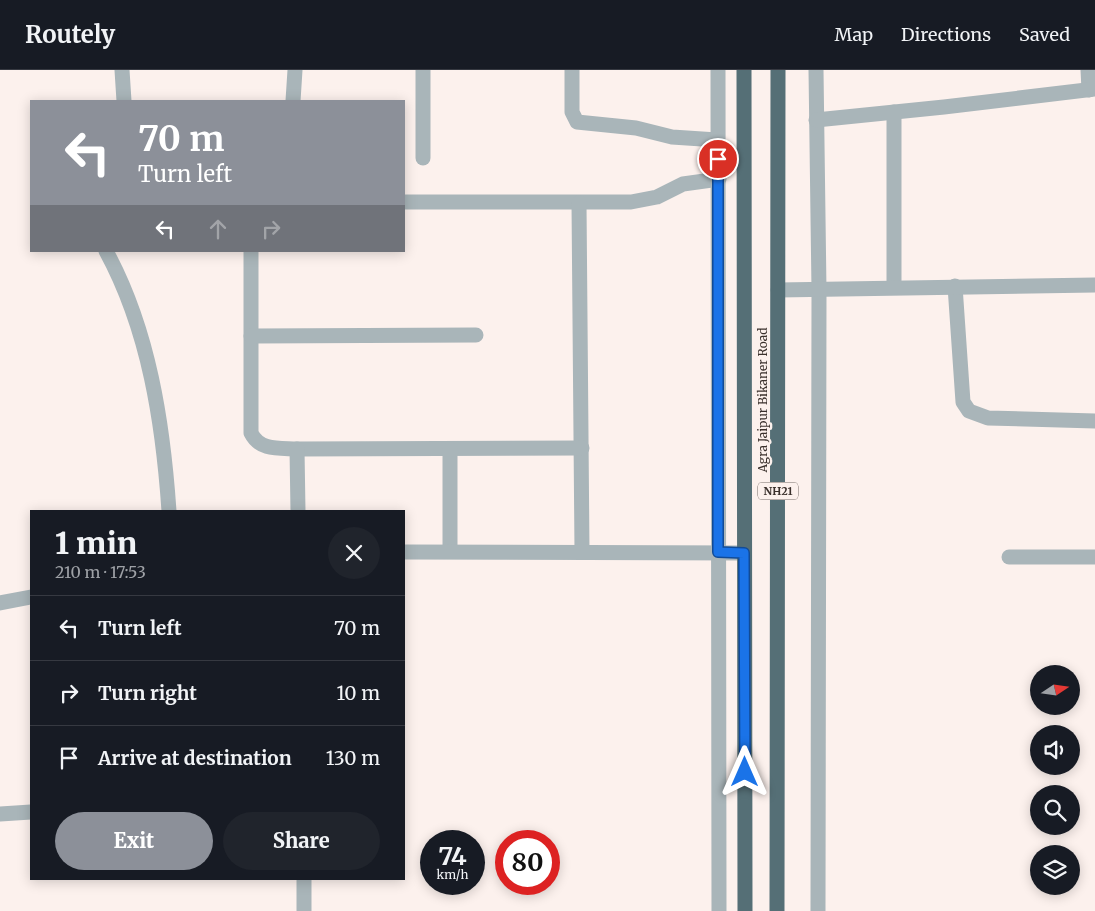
<!DOCTYPE html>
<meta charset="utf-8">
<style>
body{margin:0;font-family:Merriweather,serif;background:#20242c;color:#f1f3f6;height:100vh;display:flex;flex-direction:column;font-size:19px;white-space:nowrap}
*{box-sizing:border-box;margin:0}
p{font-size:16px;color:#9ea1a6}
.icon{flex:none;width:28px;height:28px;fill:none;stroke:currentColor;stroke-width:2;stroke-linecap:round;stroke-linejoin:round}
.map{position:relative;flex:1;overflow:hidden}
.side{position:absolute;left:30px;top:440px;width:375px;height:370px;display:flex;flex-direction:column;background:#171b24;border-radius:0px;box-shadow:0 2px 12px #0003}
.side>*{flex:none}
.hud{position:absolute;left:30px;top:30px;width:375px;height:152px;border-radius:0px;box-shadow:0 2px 12px #0003;background:#8c9099;color:#fff;overflow:hidden}
.needle{width:32px;rotate:77deg}
.fabs{position:absolute;left:1030px;top:595px;display:grid;gap:10px}
.fabs a{display:grid;place-items:center;width:50px;height:50px;border-radius:50%;background:#171b24;box-shadow:0 2px 12px #0003;font-size:25px}
.speed{position:absolute;left:420px;top:760px;display:flex;gap:10px;font-size:25px;font-weight:700;text-align:center}
.speed>*{display:grid;place-content:center;width:65px;height:65px;border-radius:50%;background:#171b24;box-shadow:0 2px 12px #0003;line-height:1}
.speed small{font-size:12px;font-weight:400}
.speed .limit{border:8px solid #d22;background:#fff;color:#111}
.pin{position:absolute;display:grid;place-items:center;width:42px;height:42px;color:#fff;margin:-21px;border:2px solid #fff;border-radius:50%;box-shadow:0 1px 5px #0007}
.me{position:absolute;width:55px;margin:-28px;rotate:0deg;stroke-linejoin:round;filter:drop-shadow(0 0 4px #0008)}
.turn{display:flex;align-items:center;gap:18px;height:105px;padding:0 25px;font-size:22px}
.turn .icon{width:65px;height:65px;stroke-width:2.5}
.turn b{display:block;font-size:35px;line-height:42px}
.lanes{display:flex;align-items:center;height:48px;padding:0 25px;background:#0003;justify-content:center;gap:25px;direction:ltr}
.lanes .off{opacity:.35}
.round{display:grid;place-items:center;flex:none;width:52px;height:52px;border-radius:26px;background:#20242c}
.head{display:flex;align-items:center;justify-content:space-between;height:85px;padding:0 25px}
h1{font-size:30px;font-weight:800;line-height:38px}
.button{display:flex;gap:10px;margin-top:auto;padding:10px 25px}
.button a{flex:1;height:58px;border-radius:30px;background:#8c9099;color:#fff;font-size:20px;font-weight:800;line-height:58px;text-align:center}
.button a+a{background:#20242c;color:#f1f3f6}
ul{padding:0;list-style:none}
li{display:flex;align-items:center;gap:15px;height:65px;padding:0 25px;border-top:1px solid #363941}
li div{flex:1}
li b{display:block;font-size:19px}
li em{font-style:normal}
header{display:flex;align-items:center;gap:30px;box-sizing:border-box;height:70px;padding:0 25px;background:#171b24;border-bottom:1px solid #363941}
header strong{font-size:24px}
nav{display:flex;gap:28px;margin-inline-start:auto;font-size:18px}
.map>svg:first-child{display:block}
.lines{fill:none;stroke-linecap:round;stroke-linejoin:round}
.minor{stroke:#a9b5b9;stroke-width:15}
.highway{stroke:#556f76;stroke-width:15}
.route-casing{stroke:#114b97;stroke-width:12}
.route{stroke:#1a73e8;stroke-width:9}
.labels{text-anchor:middle;stroke-width:4.5;stroke-linejoin:round;paint-order:stroke}
.shield{fill:#fcf1ed;stroke:#746a66;stroke-width:1}
.shield-label{font-size:11px;font-weight:bold;fill:#3a302c}
.street-label{font-size:12px;fill:#3a302c;stroke:#fcf1ed}
</style>
<header>
<strong>Routely</strong>
<nav><a>Map</a><a>Directions</a><a>Saved</a></nav>
</header>
<div class="map">
<svg width="1095" height="841" viewBox="0 0 1095 841">
<rect width="100%" height="100%" fill="#fcf1ed"/>
<g class="lines">
<!-- minor -->
<g class="minor">
<polyline points="122,0 124,31"/>
<polyline points="423,0 423,88"/>
<polyline points="572,0 572,42 577,52 636,58 672,67 717,70"/>
<polyline points="718,0 719,841"/>
<polyline points="816,0 819,220 818,841"/>
<polyline points="1088,0 1089,20"/>
<polyline points="293,31 295,0"/>
<polyline points="816,50 944,37 1095,19"/>
<polyline points="404,132 631,132 657,127 683,114 719,109"/>
<polyline points="579,133 582,482"/>
<path d="M106 181C149 260 163 353 169 441"/>
<path d="M251 181V363C260 381 279 378 297 379L582 378"/>
<polyline points="955,216 963,332 969,341 988,348 1095,351"/>
<polyline points="894,217 894,42"/>
<polyline points="778,220 1095,215"/>
<polyline points="251,266 476,265"/>
<polyline points="297,379 298,441"/>
<polyline points="450,380 450,481"/>
<polyline points="404,482 744,483"/>
<polyline points="1009,487 1095,487"/>
<polyline points="0,533 31,527"/>
<polyline points="0,744 31,742"/>
<polyline points="304,809 304,841"/>
</g>
<!-- highway -->
<g class="highway">
<polyline points="744,0 745,841"/>
<polyline points="777,841 778,0"/>
</g>
</g>
<g class="lines">
<defs>
<polyline id="route" points="718,89 718,482 744,483 745,702"/>
</defs>
<!-- route casing -->
<use href="#route" class="route-casing"/>
<!-- route -->
<use href="#route" class="route"/>
</g>
<g class="labels">
<!-- shield labels -->
<rect class="shield" x="758" y="412.5" width="40" height="17" rx="4"/>
<g class="shield-label">
<text x="778" y="425">NH21</text>
</g>
<!-- street labels -->
<g class="street-label">
<text transform="translate(763 330) rotate(-90)" y="4">Agra Jaipur Bikaner Road</text>
</g>
</g>
</svg>
<div class="fabs">
<a><svg class="needle" viewBox="-14 -14 28 28"><path d="M0-13l5 13h-10z" fill="#e53935"/><path d="M0 13l5-13h-10z" fill="#9ea1a6"/></svg></a>
<a><svg class="icon" aria-label="sound" viewBox="0 0 24 24"><path d="M4 9h4l5-4v14l-5-4H4zM17 9q2 3 0 6"/></svg></a>
<a><svg class="icon" aria-label="search" viewBox="0 0 24 24"><circle cx="10" cy="10" r="6"/><path d="M15 15l6 6"/></svg></a>
<a><svg class="icon" aria-label="layers" viewBox="0 0 24 24"><path d="M12 4l9 5-9 5-9-5zM3 14l9 5 9-5"/></svg></a>
</div>
<div class="speed"><div>74<small>km/h</small></div><div class="limit">80</div></div>
<div class="pin" style="left:718px;top:89px;background:#d93025"><svg class="icon" aria-label="arrive" viewBox="0 0 24 24"><path d="M6 21V4h12l-3 4 3 4H6"/></svg></div>
<svg class="me" style="left:745px;top:702px" viewBox="-20 -20 40 40"><path d="M0-17L14 15 0 8-14 15z" fill="#1a73e8" stroke="#fff" stroke-width="4"/></svg>
<div class="hud">
<div class="turn"><svg class="icon" aria-label="left" viewBox="0 0 24 24"><path d="M17 20v-9H6M10 6l-5 5 5 5"/></svg><div><b>70 m</b>Turn left</div></div>
<div class="lanes"><svg class="icon" aria-label="left" viewBox="0 0 24 24"><path d="M17 20v-9H6M10 6l-5 5 5 5"/></svg><svg class="icon off" aria-label="ahead" viewBox="0 0 24 24"><path d="M12 20V5M6 11l6-6 6 6"/></svg><svg class="icon off" aria-label="right" viewBox="0 0 24 24"><path d="M7 20v-9h11M14 6l5 5-5 5"/></svg></div>
</div>
<section class="side">
<div class="head"><div><h1>1 min</h1><p>210 m · 17:53</p></div><a class="round"><svg class="icon" aria-label="close" viewBox="0 0 24 24"><path d="M6 6l12 12M18 6L6 18"/></svg></a></div>
<ul>
<li><svg class="icon" aria-label="left" viewBox="0 0 24 24"><path d="M17 20v-9H6M10 6l-5 5 5 5"/></svg><div><b>Turn left</b></div><em>70 m</em></li>
<li><svg class="icon" aria-label="right" viewBox="0 0 24 24"><path d="M7 20v-9h11M14 6l5 5-5 5"/></svg><div><b>Turn right</b></div><em>10 m</em></li>
<li><svg class="icon" aria-label="arrive" viewBox="0 0 24 24"><path d="M6 21V4h12l-3 4 3 4H6"/></svg><div><b>Arrive at destination</b></div><em>130 m</em></li>
</ul>
<div class="button"><a>Exit</a><a>Share</a></div>
</section>
</div>
